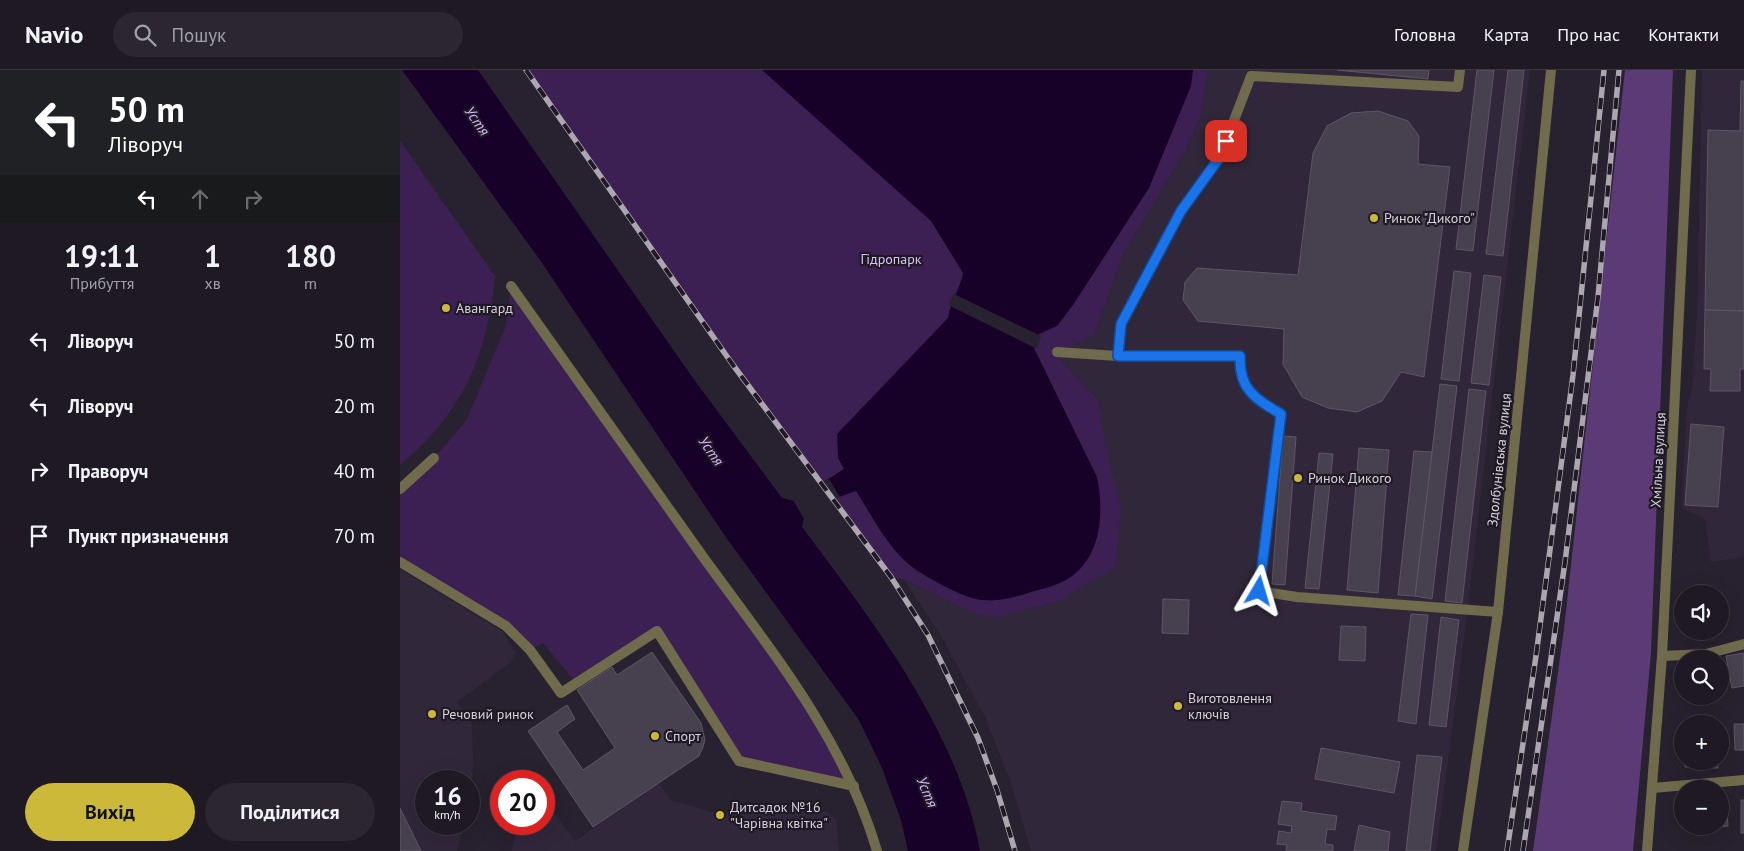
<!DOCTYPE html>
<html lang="uk">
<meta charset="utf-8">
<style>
body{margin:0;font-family:"PT Sans",sans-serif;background:#2b2630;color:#f1f3f6;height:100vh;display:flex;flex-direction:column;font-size:19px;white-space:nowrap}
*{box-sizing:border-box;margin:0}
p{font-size:16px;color:#a1a0a6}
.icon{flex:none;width:28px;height:28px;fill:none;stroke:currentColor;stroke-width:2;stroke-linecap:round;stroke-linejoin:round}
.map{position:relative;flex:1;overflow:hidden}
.drawer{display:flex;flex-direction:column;background:#1e1923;width:400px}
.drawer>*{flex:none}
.top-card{background:#202124;color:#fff;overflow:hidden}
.fabs{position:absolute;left:1274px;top:515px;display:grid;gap:10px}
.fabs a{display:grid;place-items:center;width:55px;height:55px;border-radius:50%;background:#1e1923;box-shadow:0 5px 20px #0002,0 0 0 1px #3c3841;font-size:25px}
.speed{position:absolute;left:15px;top:700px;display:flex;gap:10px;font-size:25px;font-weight:700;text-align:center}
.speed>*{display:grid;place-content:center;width:65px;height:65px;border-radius:50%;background:#1e1923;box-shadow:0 5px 20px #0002,0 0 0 1px #3c3841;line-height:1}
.speed small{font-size:12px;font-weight:400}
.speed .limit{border:8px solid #d22;background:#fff;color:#111}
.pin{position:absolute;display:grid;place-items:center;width:42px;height:42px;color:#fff;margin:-21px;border-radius:10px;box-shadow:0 2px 8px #0006}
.me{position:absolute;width:55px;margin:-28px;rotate:7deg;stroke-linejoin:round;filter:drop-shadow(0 0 4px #0008)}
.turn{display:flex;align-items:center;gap:18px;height:105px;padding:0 25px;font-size:22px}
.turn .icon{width:65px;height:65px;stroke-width:2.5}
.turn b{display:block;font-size:35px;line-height:42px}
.lanes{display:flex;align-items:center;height:48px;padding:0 25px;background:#0003;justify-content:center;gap:25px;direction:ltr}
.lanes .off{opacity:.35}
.eta{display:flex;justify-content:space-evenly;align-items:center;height:85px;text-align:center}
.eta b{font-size:30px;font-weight:700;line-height:35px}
.primary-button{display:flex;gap:10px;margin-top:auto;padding:10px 25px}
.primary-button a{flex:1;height:58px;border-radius:30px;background:#ccb939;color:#111;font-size:20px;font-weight:700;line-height:58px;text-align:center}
.primary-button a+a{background:#2b2630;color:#f1f3f6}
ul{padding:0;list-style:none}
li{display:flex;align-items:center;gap:15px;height:65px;padding:0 25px}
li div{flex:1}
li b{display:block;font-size:19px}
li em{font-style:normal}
header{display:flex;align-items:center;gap:30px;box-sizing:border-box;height:70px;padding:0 25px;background:#1e1923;border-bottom:1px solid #3c3841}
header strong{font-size:24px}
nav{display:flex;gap:28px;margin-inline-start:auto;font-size:18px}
.search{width:350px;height:45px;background:#2b2630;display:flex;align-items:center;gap:12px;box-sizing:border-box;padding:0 18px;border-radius:28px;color:#a1a0a6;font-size:19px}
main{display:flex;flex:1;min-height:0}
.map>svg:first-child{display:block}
.built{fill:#31273b}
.green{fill:#3d2053}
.forest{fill:#5b3a76}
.water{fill:#180128}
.pier{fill:#28212f}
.building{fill:#47404f;stroke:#5e5666}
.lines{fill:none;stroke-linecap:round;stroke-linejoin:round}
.lane{stroke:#706b4c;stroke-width:10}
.street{stroke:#706b4c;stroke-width:10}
.rail-casing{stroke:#aba6b0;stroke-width:5.5}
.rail{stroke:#1f1825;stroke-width:4;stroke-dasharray:11;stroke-linecap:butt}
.route-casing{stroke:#114b97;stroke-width:12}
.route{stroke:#1a73e8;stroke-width:9}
.poi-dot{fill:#ccb939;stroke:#1f1825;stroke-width:2}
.labels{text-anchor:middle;stroke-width:4.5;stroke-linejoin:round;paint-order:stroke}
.poi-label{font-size:14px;fill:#d5d0d9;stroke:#1f1825;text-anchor:start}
.park-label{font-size:14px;fill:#dcc0f6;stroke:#1f1825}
.street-label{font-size:14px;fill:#d5d0d9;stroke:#1f1825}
.water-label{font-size:15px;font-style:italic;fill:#d9b4fb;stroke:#1f1825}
</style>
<header>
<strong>Navio</strong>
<div class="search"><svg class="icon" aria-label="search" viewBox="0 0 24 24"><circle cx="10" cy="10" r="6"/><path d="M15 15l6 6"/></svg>Пошук</div>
<nav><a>Головна</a><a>Карта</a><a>Про нас</a><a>Контакти</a></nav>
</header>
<main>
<section class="drawer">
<div class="top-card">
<div class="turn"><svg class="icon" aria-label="left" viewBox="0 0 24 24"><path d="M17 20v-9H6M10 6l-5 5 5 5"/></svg><div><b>50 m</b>Ліворуч</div></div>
<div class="lanes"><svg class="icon" aria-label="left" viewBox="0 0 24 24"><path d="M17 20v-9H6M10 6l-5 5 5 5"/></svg><svg class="icon off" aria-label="ahead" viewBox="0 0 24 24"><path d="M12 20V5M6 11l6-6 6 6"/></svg><svg class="icon off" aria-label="right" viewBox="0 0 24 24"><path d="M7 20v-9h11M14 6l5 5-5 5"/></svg></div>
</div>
<div class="eta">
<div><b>19:11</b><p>Прибуття</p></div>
<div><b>1</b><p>хв</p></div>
<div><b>180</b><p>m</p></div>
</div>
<ul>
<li><svg class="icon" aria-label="left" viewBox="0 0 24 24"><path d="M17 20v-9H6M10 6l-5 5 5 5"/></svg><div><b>Ліворуч</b></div><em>50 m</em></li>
<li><svg class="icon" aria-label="left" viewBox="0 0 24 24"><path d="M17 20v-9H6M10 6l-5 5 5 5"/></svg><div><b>Ліворуч</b></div><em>20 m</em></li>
<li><svg class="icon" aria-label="right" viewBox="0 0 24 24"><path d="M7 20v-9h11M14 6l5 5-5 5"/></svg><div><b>Праворуч</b></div><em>40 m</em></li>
<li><svg class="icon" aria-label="arrive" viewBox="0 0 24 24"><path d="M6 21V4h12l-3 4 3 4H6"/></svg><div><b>Пункт призначення</b></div><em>70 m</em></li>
</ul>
<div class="primary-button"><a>Вихід</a><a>Поділитися</a></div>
</section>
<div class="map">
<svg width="1344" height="781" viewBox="0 0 1344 781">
<rect width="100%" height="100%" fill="#28212f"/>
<!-- built -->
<g class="built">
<polygon points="808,0 1130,0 1065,561 1036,781 631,781 612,716 585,647 540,564 504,510 576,544 716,496 718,471 698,330 660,290 657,282 694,265 724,182 785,81 801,45"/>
<polygon points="1302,0 1344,0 1344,487 1311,492 1305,449 1282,438 1285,368 1288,331 1292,319 1297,244"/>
<polygon points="0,499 103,562 116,583 110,593 57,632 72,655 73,701 69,724 69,711 26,711 26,754 63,754 57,781 0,781"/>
<polygon points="258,713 271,730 311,742 426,742 436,749 439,781 112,781 117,754 144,754 144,729 175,771"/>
</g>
<!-- green -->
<g class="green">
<polygon points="126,0 808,0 801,45 785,81 724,182 694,265 657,282 660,290 698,330 706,379 721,438 716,496 658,531 598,547 576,544 505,510 491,507 333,295"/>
<path d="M0 71 95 206C87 286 63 342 0 395Z"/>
<polygon points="111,216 396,614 454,716 339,691 257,562 173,609 143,573 130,580 106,556 0,492 0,419 34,388 66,351 106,256"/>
</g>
<!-- forest -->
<polygon class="forest" points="1225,0 1273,0 1251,583 1233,781 1133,781 1164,559"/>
<!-- water -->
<path class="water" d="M2 0H78L295 311 382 428 394 431 444 399 438 388 437 364 548 248C550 232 560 219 563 203L531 151 362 0H793L791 16 749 118 673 235 657 256 639 264 634 278 697 407C705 445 701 495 660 513 651 517 641 519 631 522 613 528 595 533 576 529 561 526 534 511 521 503 491 485 474 449 456 421L439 427 404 448 402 457C474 553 558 661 580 781H508L501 750 482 698 459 650 325 466 140 190Z"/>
<!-- pier -->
<g class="pier">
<polygon points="554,224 641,266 637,279 548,235"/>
<polygon points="429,409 440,427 404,449 393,430"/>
</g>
<!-- building -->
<g class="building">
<polygon points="937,0 1029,0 1028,9"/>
<polygon points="1077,0 1094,0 1073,181 1056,179"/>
<polygon points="1108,0 1124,0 1103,186 1086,184"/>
<polygon points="1341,11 1344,11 1344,241 1305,240 1308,60 1340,61"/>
<polygon points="978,41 1008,51 1019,66 1018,94 1050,97 1024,307 1001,302 982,331 957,342 928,338 902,327 883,294 884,259 798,251 783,230 785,212 797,198 898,205 913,83 927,56 951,43"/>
<polygon points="1054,201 1071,203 1059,311 1041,309"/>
<polygon points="1084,205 1101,207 1089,315 1071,313"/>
<polygon points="1305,240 1344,241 1344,299 1340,299 1340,321 1310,321 1311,299 1304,299"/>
<polygon points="1040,314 1057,316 1032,529 1015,526"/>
<polygon points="1069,319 1086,321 1062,533 1045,531"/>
<polygon points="1291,354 1324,357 1318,437 1285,435"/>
<polygon points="883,366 896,367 885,515 872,514"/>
<polygon points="959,378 989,380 978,523 947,520"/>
<polygon points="1014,381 1032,382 1015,526 998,525"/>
<polygon points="919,383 933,384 919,519 905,518"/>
<polygon points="763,529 789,530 788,564 762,563"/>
<polygon points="1011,544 1028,545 1016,654 998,651"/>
<polygon points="1041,547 1059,550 1046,657 1029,655"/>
<polygon points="941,556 966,557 965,591 939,590"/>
<polygon points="252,582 301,653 305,670 303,677 299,686 193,757 128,661 167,635 175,649 157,662 183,700 215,678 177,620 212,597 217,605"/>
<polygon points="1344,583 1344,616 1332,618 1326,586"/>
<polygon points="1334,654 1344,654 1344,680 1335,680"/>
<polygon points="921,678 1000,692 994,723 915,709"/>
<polygon points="1017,685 1042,687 1030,781 1006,781"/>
<polygon points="1285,691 1318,691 1318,698 1285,697"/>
<polygon points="1326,728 1328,756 1289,759 1288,756 1320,756 1320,729"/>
<rect x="1341" y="730" width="3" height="33"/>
<polygon points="882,731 902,733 901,741 937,746 935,760 927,759 925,774 933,775 933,781 886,781 887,775 877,774 879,761 891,763 892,756 878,754"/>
<polygon points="0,738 21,781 0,781"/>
<polygon points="959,755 990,762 988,781 954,781"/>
</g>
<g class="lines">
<!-- lane -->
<g class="lane">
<polyline points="657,282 718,286 721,254 781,141 820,87 851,6 1058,17 1060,0"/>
<path d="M718 286H840C839 319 854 328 881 344L859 521 897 527 1098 542"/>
<polyline points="0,419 34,388"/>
<polyline points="0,492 106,556 130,580 161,623 257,561 339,691 454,716"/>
<polyline points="1262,586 1306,584 1344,574"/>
<polyline points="1253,718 1344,710"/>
</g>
<!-- street -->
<g class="street">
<path d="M111 216C175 305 237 395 301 484 369 578 444 668 477 781"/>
<polyline points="1063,781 1098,542 1151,0"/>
<polyline points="1247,781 1262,586 1291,0"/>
</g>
<defs>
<g id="rail">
<polyline points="126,0 333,295 491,507 528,565 578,668 597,720 615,781"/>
<polyline points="1107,781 1136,586 1173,305 1204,0"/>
<polyline points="1123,781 1165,492 1198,227 1219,0"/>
</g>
</defs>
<!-- rail casing -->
<use href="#rail" class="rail-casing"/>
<!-- rail -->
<use href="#rail" class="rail"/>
</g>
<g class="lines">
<defs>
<path id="route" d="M826 71 820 87 781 141 721 254 718 286H840C839 319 854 328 881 344L859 521"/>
</defs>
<!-- route casing -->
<use href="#route" class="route-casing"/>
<!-- route -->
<use href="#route" class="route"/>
</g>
<!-- markers -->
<g class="poi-dot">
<circle cx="974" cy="148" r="5"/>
<circle cx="46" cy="238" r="5"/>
<circle cx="898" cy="408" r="5"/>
<circle cx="778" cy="636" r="5"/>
<circle cx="32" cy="644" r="5"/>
<circle cx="255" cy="666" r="5"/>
<circle cx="320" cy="745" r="5"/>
</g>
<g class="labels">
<!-- poi labels -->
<g class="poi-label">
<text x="984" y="153">Ринок "Дикого"</text>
<text x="56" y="243">Авангард</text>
<text x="908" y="413">Ринок Дикого</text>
<text x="788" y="633">Виготовлення<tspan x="788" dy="16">ключів</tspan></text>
<text x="42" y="649">Речовий ринок</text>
<text x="265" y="671">Спорт</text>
<text x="330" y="742">Дитсадок №16<tspan x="330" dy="16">"Чарівна квітка"</tspan></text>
</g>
<!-- park labels -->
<g class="park-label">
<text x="491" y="194">Гідропарк</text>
</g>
<!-- street labels -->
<g class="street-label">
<text transform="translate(1099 390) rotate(-84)" y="5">Здолбунівська вулиця</text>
<text transform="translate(1258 390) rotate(-87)" y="5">Хмільна вулиця</text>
</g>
<!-- water labels -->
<g class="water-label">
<text transform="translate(77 51) rotate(55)" y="5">Устя</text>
<text transform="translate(311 381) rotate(55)" y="5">Устя</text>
<text transform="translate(527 722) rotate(67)" y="5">Устя</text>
</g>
</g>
</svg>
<div class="fabs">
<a><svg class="icon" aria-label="sound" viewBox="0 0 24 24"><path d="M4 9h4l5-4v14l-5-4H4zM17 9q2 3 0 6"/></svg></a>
<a><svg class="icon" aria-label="search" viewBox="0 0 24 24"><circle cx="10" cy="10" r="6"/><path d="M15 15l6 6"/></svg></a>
<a>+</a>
<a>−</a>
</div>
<div class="speed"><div>16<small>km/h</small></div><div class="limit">20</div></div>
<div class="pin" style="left:826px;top:71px;background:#d93025"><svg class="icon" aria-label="arrive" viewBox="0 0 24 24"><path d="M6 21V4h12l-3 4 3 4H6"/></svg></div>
<svg class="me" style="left:859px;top:521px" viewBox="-20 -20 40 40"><path d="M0-17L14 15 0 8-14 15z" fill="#1a73e8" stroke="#fff" stroke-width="4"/></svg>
</div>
</main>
